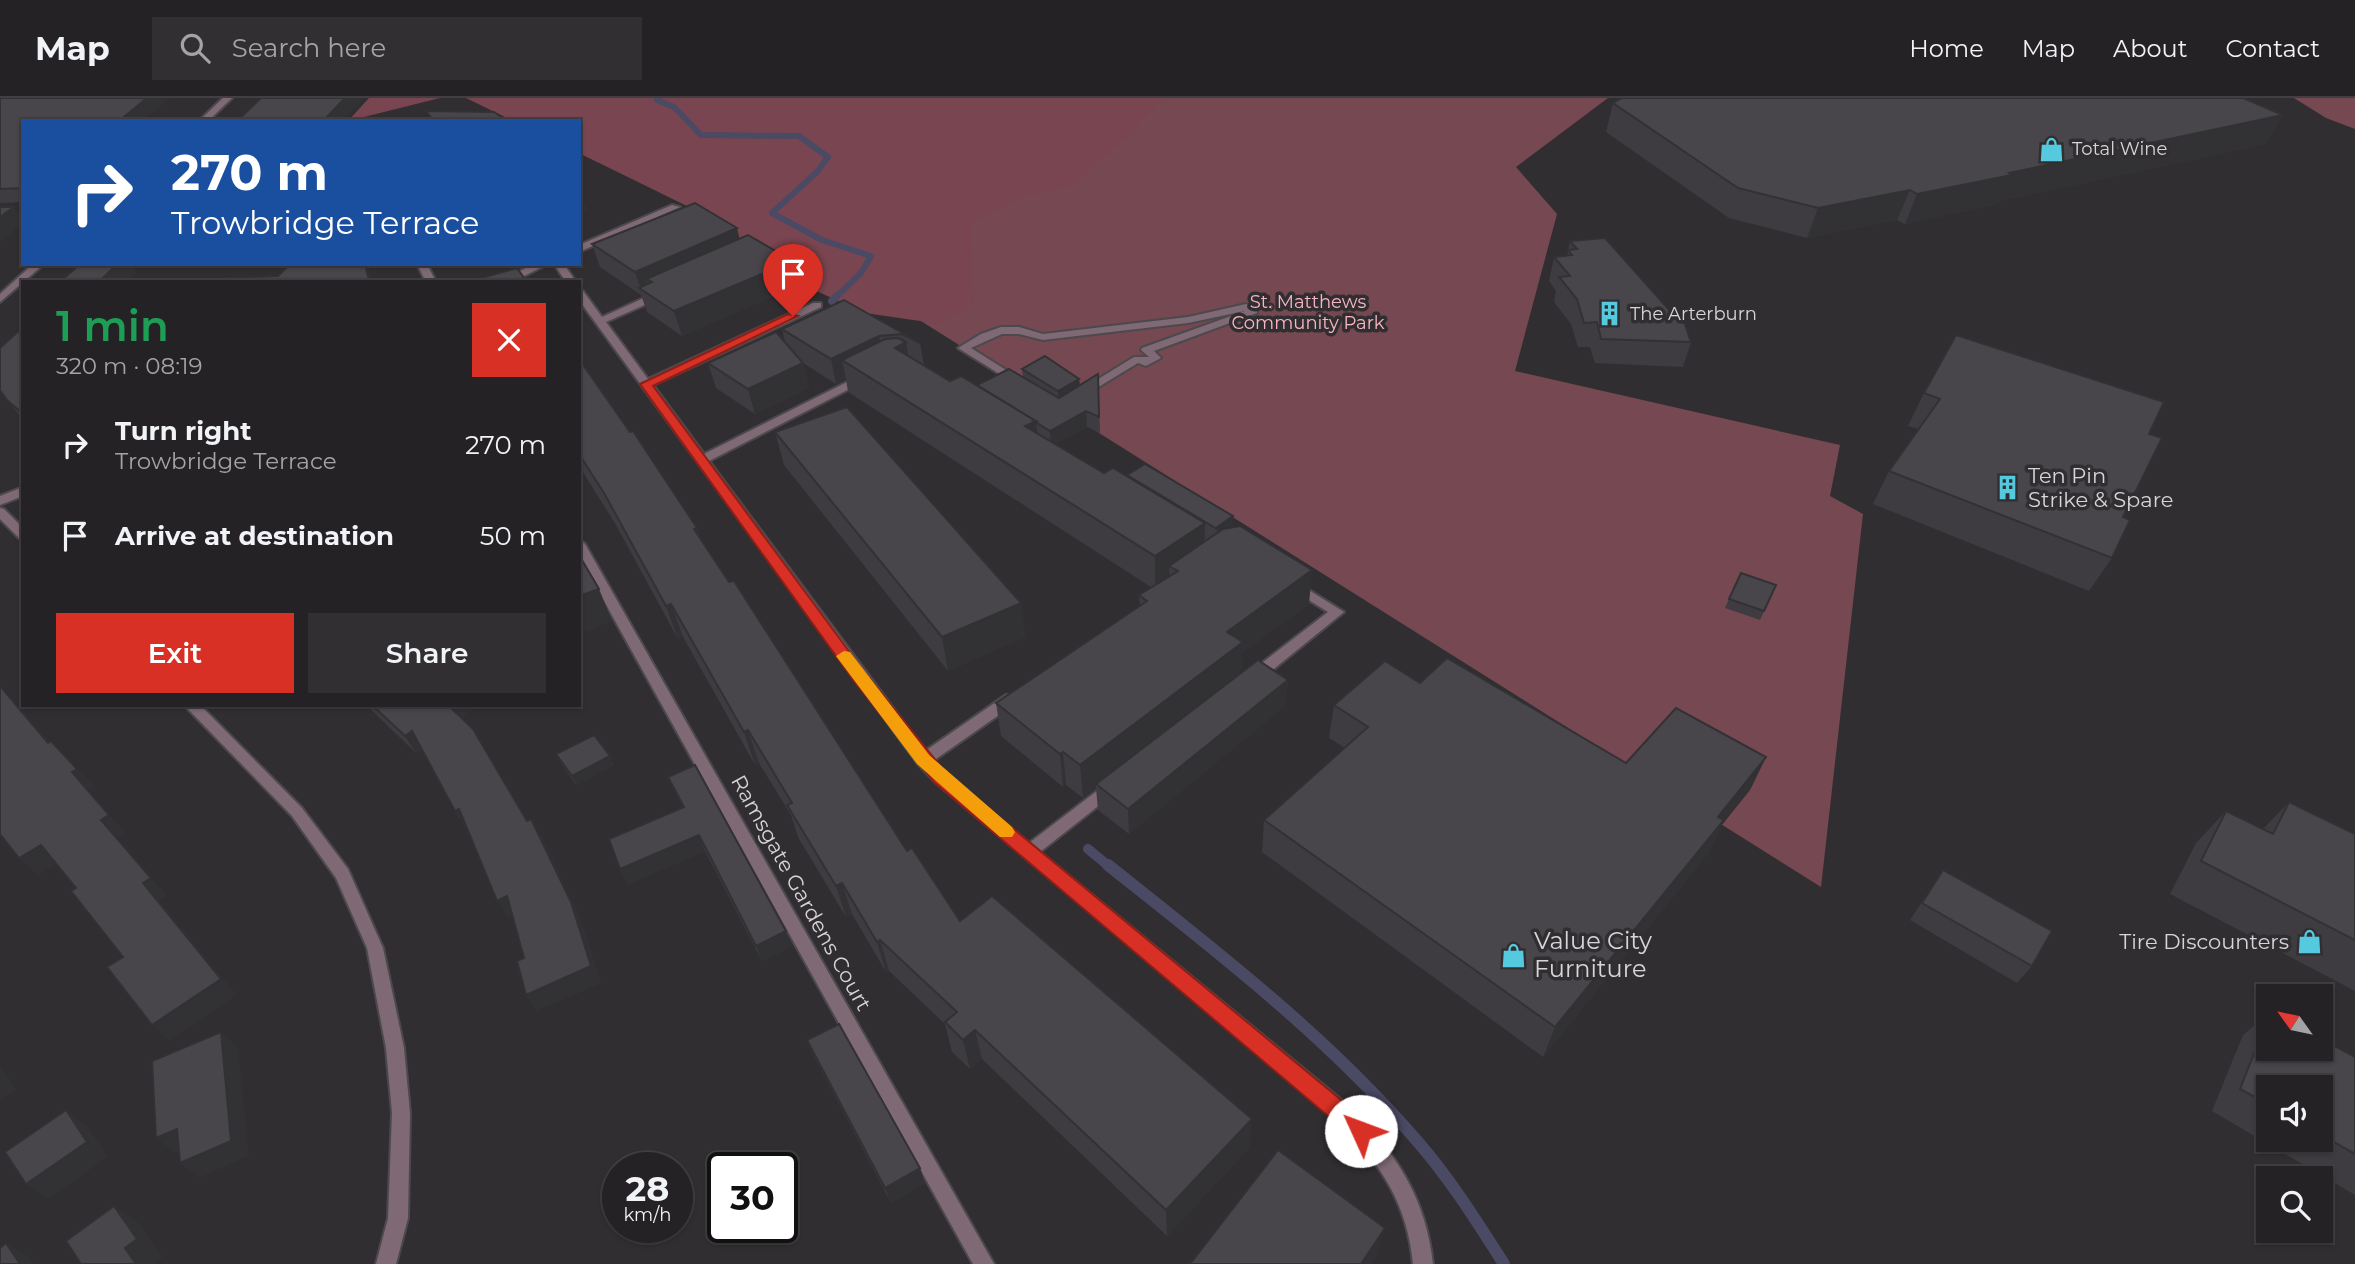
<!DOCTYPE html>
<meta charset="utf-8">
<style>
body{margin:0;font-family:Montserrat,sans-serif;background:#312f32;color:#f1f3f6;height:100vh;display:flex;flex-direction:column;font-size:26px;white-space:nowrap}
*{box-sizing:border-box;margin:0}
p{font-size:23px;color:#a3a4a7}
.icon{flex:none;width:38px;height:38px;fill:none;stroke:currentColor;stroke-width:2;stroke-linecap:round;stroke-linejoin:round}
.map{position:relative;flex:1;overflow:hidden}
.details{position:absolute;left:21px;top:182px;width:560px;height:427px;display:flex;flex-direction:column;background:#252226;border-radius:0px;box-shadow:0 2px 5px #0004,0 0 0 2px #423f43}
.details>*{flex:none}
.hud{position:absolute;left:21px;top:21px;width:560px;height:147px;border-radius:0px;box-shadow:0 2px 5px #0004,0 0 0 2px #423f43;background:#1a4fa0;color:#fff;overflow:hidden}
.needle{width:46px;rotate:303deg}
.controls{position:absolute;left:2256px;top:886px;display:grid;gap:14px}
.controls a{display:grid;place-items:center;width:77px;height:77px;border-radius:0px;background:#252226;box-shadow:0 2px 5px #0004,0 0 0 2px #423f43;font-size:35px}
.speed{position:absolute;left:602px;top:1054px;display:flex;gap:14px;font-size:35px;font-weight:700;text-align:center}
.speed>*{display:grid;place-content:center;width:91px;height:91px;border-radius:50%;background:#252226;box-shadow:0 2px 5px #0004,0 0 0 2px #423f43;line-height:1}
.speed small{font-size:18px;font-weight:400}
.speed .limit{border:4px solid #111;border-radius:10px;background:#fff;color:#111}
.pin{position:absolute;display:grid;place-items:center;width:60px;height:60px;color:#fff;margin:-72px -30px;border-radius:50% 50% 50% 0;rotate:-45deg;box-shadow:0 0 7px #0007}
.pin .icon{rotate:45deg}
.me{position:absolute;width:77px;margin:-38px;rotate:313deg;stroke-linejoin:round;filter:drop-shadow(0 0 5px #0008)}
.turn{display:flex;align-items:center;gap:24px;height:147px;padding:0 35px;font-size:32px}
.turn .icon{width:91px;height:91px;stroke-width:2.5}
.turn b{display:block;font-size:49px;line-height:60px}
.round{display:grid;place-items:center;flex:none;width:74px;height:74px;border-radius:0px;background:#312f32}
.summary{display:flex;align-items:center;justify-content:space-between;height:119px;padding:0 35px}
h1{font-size:42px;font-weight:600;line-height:52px;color:#1e9e55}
.primary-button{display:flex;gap:14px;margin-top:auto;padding:14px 35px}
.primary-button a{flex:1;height:80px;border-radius:0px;background:#d93025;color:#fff;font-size:28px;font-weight:600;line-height:80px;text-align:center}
.primary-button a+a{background:#312f32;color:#f1f3f6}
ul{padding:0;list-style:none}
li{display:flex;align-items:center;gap:21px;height:91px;padding:0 35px}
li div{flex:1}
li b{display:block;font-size:26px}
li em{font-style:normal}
header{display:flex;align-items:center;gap:42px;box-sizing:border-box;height:98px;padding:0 35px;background:#252226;border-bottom:2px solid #423f43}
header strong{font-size:33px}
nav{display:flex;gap:38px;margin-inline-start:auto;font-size:24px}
.search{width:490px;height:63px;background:#312f32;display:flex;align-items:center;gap:18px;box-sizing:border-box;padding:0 24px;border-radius:0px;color:#a3a4a7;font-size:26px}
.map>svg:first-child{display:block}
.green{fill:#764852}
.forest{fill:#794550}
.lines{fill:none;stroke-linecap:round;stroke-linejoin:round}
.stream-far3{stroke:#4b4a65;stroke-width:6}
.stream-far2{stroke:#4b4a65;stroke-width:8}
.stream-far1{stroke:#4b4a65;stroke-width:10}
.stream{stroke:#4b4a65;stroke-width:12}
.street-casing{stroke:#4c494c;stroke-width:4}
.street{fill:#7e6974;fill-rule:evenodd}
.wall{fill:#3e3c40;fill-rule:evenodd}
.shaded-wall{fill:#323134}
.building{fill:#48464b;stroke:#323134;stroke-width:2}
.route{fill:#d93025;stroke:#8d1f18;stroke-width:2}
.slow{fill:#f59e0b}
.labels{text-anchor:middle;stroke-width:7;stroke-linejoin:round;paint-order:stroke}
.far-poi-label{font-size:18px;fill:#d7d5d7;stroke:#312e32;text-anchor:start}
.far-park-label{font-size:18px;fill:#fab5c2;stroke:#312e32}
.poi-label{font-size:21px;fill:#d7d5d7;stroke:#312e32;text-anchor:start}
.street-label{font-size:21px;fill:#d7d5d7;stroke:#312e32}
.near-poi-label{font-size:24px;fill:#d7d5d7;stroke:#312e32;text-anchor:start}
</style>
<header>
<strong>Map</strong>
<div class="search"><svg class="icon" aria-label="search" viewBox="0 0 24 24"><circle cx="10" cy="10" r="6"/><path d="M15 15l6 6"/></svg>Search here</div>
<nav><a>Home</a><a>Map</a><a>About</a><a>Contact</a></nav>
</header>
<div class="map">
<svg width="2355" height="1166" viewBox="0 0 2355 1166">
<rect width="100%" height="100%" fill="#312e32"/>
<!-- green -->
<g class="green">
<polygon points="466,0 1608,0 1516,69 1557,116 1515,273 1840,347 1830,398 1863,416 1821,789 897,208 579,55 579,23"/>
<polygon points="2294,0 2355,0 2355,31 2326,20"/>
</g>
<!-- forest -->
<g class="forest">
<polygon points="369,0 440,0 348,23"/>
<polygon points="466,0 1164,0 1119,47 1068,89 1025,98 971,125 974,205 941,226 865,215 812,191 697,113 579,55 579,23 513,23"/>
</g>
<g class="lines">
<!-- stream-far3 -->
<polyline class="stream-far3" points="659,0 657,2 674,9 701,37 799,38 828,59 817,74 772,115 822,142 871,158 861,175 834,201"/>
<!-- stream-far2 -->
<polyline class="stream-far2" points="832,203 836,199"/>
<!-- stream-far1 -->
<polyline class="stream-far1" points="1088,751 1110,769"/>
<!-- stream -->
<path class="stream" d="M1108 767C1216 853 1327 938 1418 1044 1451 1082 1477 1124 1504 1166"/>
<defs>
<g id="street">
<polygon points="223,0 232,0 208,23 199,23"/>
<polygon points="672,107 680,109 579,154 579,147"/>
<polygon points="33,166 44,166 0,204 0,196"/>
<polygon points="417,166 427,166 436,184 426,184"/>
<polygon points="534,166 548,166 512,184 498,184"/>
<polygon points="554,166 564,166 576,184 566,184"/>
<path d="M579 192 583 193 602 219 657 194H665V198L606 224 648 281 813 205H821V209L653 287 704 356 859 278H867V282L709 363 925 653 1006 597H1016L1018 601 1016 605 933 663 945 676 1029 745 1106 686H1116L1119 690 1116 694 1040 754 1355 1013C1398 1059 1426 1101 1433 1166H1413C1407 1105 1382 1069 1341 1025L935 684 918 666 579 202Z"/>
<path d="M1246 206 1257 211V215L1154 253 1161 260 1146 268 1138 265 1059 313 958 250 981 236 1001 229H1019L1043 236 1188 219ZM1245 213 1142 250 1141 252 1149 259H1134L1059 305 971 250 1002 236H1019L1043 242 1188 225Z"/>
<polygon points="23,389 23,398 0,407 0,398"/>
<polygon points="0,410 4,411 23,430 23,441 19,440 0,421"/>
<polygon points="579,442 585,446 994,1166 973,1166 579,458"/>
<polygon points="1296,484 1344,514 1259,583 1249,583 1247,579 1249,575 1328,514 1291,491 1289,488"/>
<polygon points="184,607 200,607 302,710 348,771 383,850 404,950 410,1015 408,1120 396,1166 376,1166 388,1120 392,1015 386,950 367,850 336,780 292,718"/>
</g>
</defs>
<!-- street casing -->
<use href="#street" class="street-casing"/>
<!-- street -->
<use href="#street" class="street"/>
</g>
<!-- wall -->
<g class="wall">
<polygon points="0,0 23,23 23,104 0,105"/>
<polygon points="1613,5 2266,46 2000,103 1998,106 1905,126 1897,122 1807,140 1729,120 1606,34"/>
<polygon points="739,140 799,187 682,238 647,214 641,197 600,169 592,146"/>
<polygon points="1570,143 1691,244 1683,269 1595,265 1590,249 1578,249 1571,226 1554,204 1556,193 1549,183 1554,159 1567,158"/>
<polygon points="844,202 920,245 924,267 950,283 977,287 1023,279 1022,271 1079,281 1080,287 1098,276 1100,335 1087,329 1055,346 1104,375 1127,378 1233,418 1232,430 1309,506 1242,555 1241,574 1288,582 1285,608 1129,736 1098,712 1096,690 1083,700 1066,687 1063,689 1001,638 996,605 1140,508 1139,497 1151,489 848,294 846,281 836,286 803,265 809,290 755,316 716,290 708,265 785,244 782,231"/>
<polygon points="23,229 23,321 19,317 0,292"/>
<polygon points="579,261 697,430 702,443 907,753 960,823 1250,1049 1167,1138 982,961 970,971 952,954 945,926 889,873 886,874 852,816 846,819 798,739 791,717 759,665 755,667 683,539 678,541 616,427 579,368"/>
<polygon points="1924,295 2149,336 2123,419 2112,460 2089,493 1873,406 1889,373 1919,331 1908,328"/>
<polygon points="775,334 1021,505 1025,539 948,573 784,367"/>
<polygon points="1776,487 1760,522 1725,510 1729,501"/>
<polygon points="1420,585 1626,665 1766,659 1750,692 1721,728 1709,754 1543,959 1262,754 1264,722 1345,650 1329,640 1334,607"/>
<polygon points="366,607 471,607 474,611 461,619 527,723 541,738 580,821 601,885 537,912 526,897 524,860 512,817 508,819 467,730 466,730 455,713 422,651 416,655"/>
<polygon points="556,656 610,658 614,667 576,687 561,665"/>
<polygon points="668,679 792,848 762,863 705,753 628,786 620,771 683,709"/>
<polygon points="2289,704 2355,736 2355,893 2170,796 2196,745 2226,713 2263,731"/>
<polygon points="1943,772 2032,868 2017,885 1910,822"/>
<path d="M2268 916V950L2355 959V1097L2212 1013 2243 937ZM2268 989H2320V1041H2268Z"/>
<polygon points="807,942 920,1070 925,1085 891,1105 814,958"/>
</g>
<!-- shaded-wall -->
<g class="shaded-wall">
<polygon points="147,0 170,0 142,23 119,23"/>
<polygon points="345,0 364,0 342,23 323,23"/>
<polygon points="2283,17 2266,46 2000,103 1998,106 1905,126 1917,96 2009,75"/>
<polygon points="1910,92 1897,122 1807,140 1818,110"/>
<polygon points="583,97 588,113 579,116 579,98"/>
<polygon points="14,109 23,123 23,126 0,144 0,119"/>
<polygon points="737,130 743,154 646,181 651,195 641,191 635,174"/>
<polygon points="793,163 799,187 682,238 674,213"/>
<polygon points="117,166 131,166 136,174 126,184 99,184"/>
<polygon points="365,166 368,166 369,170 373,184 366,184"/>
<polygon points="879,238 884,262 842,262 846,281 836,286 831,261"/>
<polygon points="906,244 911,277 895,250"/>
<polygon points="803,265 809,290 755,316 748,291"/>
<polygon points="1079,281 1080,289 1059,302 1058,293"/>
<polygon points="1086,313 1087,329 1051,348 1050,333"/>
<polygon points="1036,323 1039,356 1025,328"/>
<polygon points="1233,418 1232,436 1222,434 1216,430"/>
<polygon points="1205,425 1204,458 1169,468 1170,482 1155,492 1155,458"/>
<polygon points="697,430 708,462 694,431"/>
<polygon points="1312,472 1309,506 1242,555 1241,578 1096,686 1096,690 1083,700 1080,667 1227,534"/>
<polygon points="599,491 612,523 585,534 579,522 579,498"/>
<polygon points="1021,505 1025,539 948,573 942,539"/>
<polygon points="671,506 683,539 678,541 666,508"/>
<polygon points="1288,582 1285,608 1129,736 1128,711"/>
<polygon points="0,587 65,662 48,645 0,588"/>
<polygon points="446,607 471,607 474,611 455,622"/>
<polygon points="748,632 759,665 755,667 744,634"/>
<polygon points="412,633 423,651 416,655 405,638"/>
<polygon points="1063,654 1066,687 1063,689 1060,656"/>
<polygon points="610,658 614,667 576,687 572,678"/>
<polygon points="1766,659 1750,692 1721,728 1709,754 1543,959 1555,929 1718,719"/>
<polygon points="77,671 94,688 88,692 126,735 117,740 167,798 159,802 237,897 170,943 152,927 143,785 101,722 72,674"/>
<polygon points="459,711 470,728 466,730 455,713"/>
<polygon points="531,721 541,738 580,821 601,885 537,912 526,897"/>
<polygon points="699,737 705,753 628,786 620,771"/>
<polygon points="41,747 59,765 38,777 19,760"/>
<polygon points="842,785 852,816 846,819 836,788"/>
<polygon points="507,798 518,814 508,819 497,803"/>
<polygon points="786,833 792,848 762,863 756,848"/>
<polygon points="880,842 889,873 886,874 877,844"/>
<polygon points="975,932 982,961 970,971 963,942"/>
<polygon points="221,934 238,950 249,1058 199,1080 180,1065"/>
<polygon points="0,966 17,992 0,1003"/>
<polygon points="66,1012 86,1027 108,1059 48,1101 26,1086"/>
<polygon points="1252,1021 1250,1049 1167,1138 1166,1112"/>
<polygon points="177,1031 196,1046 175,1055 156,1040"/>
<polygon points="920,1070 925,1085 891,1105 885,1090"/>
<polygon points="114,1108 140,1126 163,1159 154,1166 136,1166 125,1150"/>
<polygon points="1385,1130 1377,1157 1371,1166 1361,1166"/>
<polygon points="6,1145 29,1159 34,1166 20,1166"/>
</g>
<!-- building -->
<g class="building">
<polygon points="0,0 147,0 119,23 23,23 23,90 0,91"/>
<polygon points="261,0 345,0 323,23 237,23"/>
<polygon points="1622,0 2243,0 2283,17 2009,75 2012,77 1917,96 1910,92 1818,110 1738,90 1613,5"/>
<polygon points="426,13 494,14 507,23 434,23"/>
<polygon points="695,105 737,130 635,174 592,146"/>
<polygon points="0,109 14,109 0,119"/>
<polygon points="748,137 793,163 674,213 639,190 652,184 646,181"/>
<polygon points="1605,140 1671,214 1681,215 1691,244 1601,241 1597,224 1584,225 1577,201 1559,179 1570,178 1554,159 1572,157 1568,152 1577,151 1570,143"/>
<polygon points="80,166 117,166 99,184 60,184"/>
<polygon points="290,166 365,166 369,182 366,184 222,184 225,180 278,178"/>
<polygon points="517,170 527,184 471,183"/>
<polygon points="844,202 920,245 902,236 879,238 831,261 782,231"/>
<polygon points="23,229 23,316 7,302 0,292 0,250"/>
<polygon points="776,234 803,265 748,291 708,265"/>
<polygon points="1956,237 2164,304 2149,336 2162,340 2123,419 2130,422 2112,460 1889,373 1940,301 1924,295"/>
<polygon points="898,240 906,244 895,250 950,283 961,278 1036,323 1025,328 1104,375 1113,370 1205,425 1155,458 842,262 885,241"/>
<polygon points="1045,258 1079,281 1058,293 1022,271"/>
<polygon points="579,261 630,334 633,333 697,430 694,431 729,484 734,483 907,753 912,750 960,823 992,798 1252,1021 1166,1112 975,932 963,942 945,924 957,914 880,842 877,844 842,785 836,788 787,707 792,705 748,632 744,634 671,506 666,508 604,395 579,356"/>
<polygon points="1009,271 1059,300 1098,276 1099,319 1086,313 1050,333 1034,323 1036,323 977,287"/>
<polygon points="847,309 1021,505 942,539 775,334"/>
<polygon points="1145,366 1233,418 1216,430 1222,434 1127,377"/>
<polygon points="1240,428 1312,472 1227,534 1243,544 1080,667 1063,654 1060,656 996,605 1147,503 1139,497 1178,473 1169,468 1223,431"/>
<polygon points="579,457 599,491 579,498"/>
<polygon points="1741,475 1776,487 1764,513 1729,501"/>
<polygon points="1447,560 1626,665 1676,610 1766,659 1718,719 1724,722 1555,929 1264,722 1368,629 1334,607 1385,563 1420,585"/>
<polygon points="1258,562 1288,582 1128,711 1096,686"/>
<polygon points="0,588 48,645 51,643 77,671 72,674 109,717 101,722 151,780 143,785 221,881 152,927 107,869 123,859 71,793 76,790 41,747 19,760 0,736"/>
<polygon points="372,607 448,607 473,631 527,723 531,721 571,804 591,868 526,897 517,863 524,860 507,798 497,803 459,711 455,713 412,633 405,638"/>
<polygon points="594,637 610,658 572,678 556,656"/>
<polygon points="695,667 786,833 756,848 699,737 620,771 609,741 684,709 668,679"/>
<polygon points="2289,704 2355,736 2355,842 2201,763 2226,713 2273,736"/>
<polygon points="1943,772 2052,833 2032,868 1922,805"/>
<polygon points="2268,920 2268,950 2320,950 2320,940 2355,959 2355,1056 2320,1036 2320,989 2268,989 2268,1006 2240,991"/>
<polygon points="839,926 920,1070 885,1090 807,942"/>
<polygon points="221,934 231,1043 180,1065 177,1031 156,1040 152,963"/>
<polygon points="66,1012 87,1044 26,1086 5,1054"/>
<polygon points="1278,1052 1385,1130 1361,1166 1190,1166"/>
<polygon points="114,1108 137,1141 125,1150 136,1166 81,1166 66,1143"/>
<polygon points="6,1145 20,1166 0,1166 0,1150"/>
</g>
<!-- route -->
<polygon class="route" points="788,216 798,218 653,288 865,575 946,675 1369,1025 1372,1033 1369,1040 1361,1043 1354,1040 934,684 854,583 640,286"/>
<!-- slow -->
<polygon class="slow" points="844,553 850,554 929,657 1012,729 1015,734 1012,739 1000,739 917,666 836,558"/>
<!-- icons -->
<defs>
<symbol id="shop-bare" viewBox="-9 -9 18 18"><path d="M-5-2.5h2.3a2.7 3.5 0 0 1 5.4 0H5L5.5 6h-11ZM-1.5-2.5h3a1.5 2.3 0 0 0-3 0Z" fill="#55cadf" stroke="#312e32" stroke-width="2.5" paint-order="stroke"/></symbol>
<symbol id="building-bare" viewBox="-9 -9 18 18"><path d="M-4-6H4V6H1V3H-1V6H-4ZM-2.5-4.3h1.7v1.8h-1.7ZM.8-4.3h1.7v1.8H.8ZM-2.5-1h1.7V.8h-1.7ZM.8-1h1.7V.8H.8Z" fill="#55cadf" stroke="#312e32" stroke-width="2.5" paint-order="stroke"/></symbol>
</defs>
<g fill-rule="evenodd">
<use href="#shop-bare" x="2034" y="34" width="35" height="35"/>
<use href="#building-bare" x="1592" y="198" width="35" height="35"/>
<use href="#building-bare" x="1990" y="372" width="35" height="35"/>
<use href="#shop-bare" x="2292" y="826" width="35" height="35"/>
<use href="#shop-bare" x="1496" y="840" width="35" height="35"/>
</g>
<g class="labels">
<!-- far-poi labels -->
<g class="far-poi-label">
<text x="2072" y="57">Total Wine</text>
<text x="1630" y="222">The Arterburn</text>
</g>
<!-- far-park labels -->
<g class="far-park-label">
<text x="1308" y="210">St. Matthews<tspan x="1308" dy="21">Community Park</tspan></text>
</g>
<!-- poi labels -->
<g class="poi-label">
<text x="2028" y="385">Ten Pin<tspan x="2028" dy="24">Strike &amp; Spare</tspan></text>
<text x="2289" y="851" text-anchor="end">Tire Discounters</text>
</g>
<!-- street labels -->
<g class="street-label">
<text transform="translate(801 795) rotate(61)" y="7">Ramsgate Gardens Court</text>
</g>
<!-- near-poi labels -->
<g class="near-poi-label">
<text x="1534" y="851">Value City<tspan x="1534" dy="28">Furniture</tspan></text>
</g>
</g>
</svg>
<div class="controls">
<a><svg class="needle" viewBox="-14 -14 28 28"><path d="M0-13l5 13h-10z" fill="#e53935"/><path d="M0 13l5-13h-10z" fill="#a3a4a7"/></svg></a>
<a><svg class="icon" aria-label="sound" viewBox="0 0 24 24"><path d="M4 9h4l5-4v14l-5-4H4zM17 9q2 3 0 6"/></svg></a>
<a><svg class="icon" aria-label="search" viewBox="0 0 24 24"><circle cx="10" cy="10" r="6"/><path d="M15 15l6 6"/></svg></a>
</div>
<div class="speed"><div>28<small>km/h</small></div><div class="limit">30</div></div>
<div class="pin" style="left:793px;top:218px;background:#d93025"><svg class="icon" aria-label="arrive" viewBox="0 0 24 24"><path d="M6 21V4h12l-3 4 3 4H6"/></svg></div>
<svg class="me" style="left:1361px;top:1033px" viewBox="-20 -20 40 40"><circle r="19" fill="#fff"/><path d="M0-13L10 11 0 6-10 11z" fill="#d93025"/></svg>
<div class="hud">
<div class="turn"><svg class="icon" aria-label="right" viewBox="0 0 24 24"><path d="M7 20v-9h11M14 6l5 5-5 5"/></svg><div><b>270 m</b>Trowbridge Terrace</div></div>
</div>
<section class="details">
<div class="summary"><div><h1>1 min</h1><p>320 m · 08:19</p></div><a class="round" style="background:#d93025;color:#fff"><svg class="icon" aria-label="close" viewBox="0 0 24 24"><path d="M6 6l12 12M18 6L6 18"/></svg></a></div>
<ul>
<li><svg class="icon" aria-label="right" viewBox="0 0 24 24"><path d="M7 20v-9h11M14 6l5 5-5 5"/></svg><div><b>Turn right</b><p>Trowbridge Terrace</p></div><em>270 m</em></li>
<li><svg class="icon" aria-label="arrive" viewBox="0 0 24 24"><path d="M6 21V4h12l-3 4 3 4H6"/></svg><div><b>Arrive at destination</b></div><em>50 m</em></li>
</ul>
<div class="primary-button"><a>Exit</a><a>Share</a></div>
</section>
</div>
